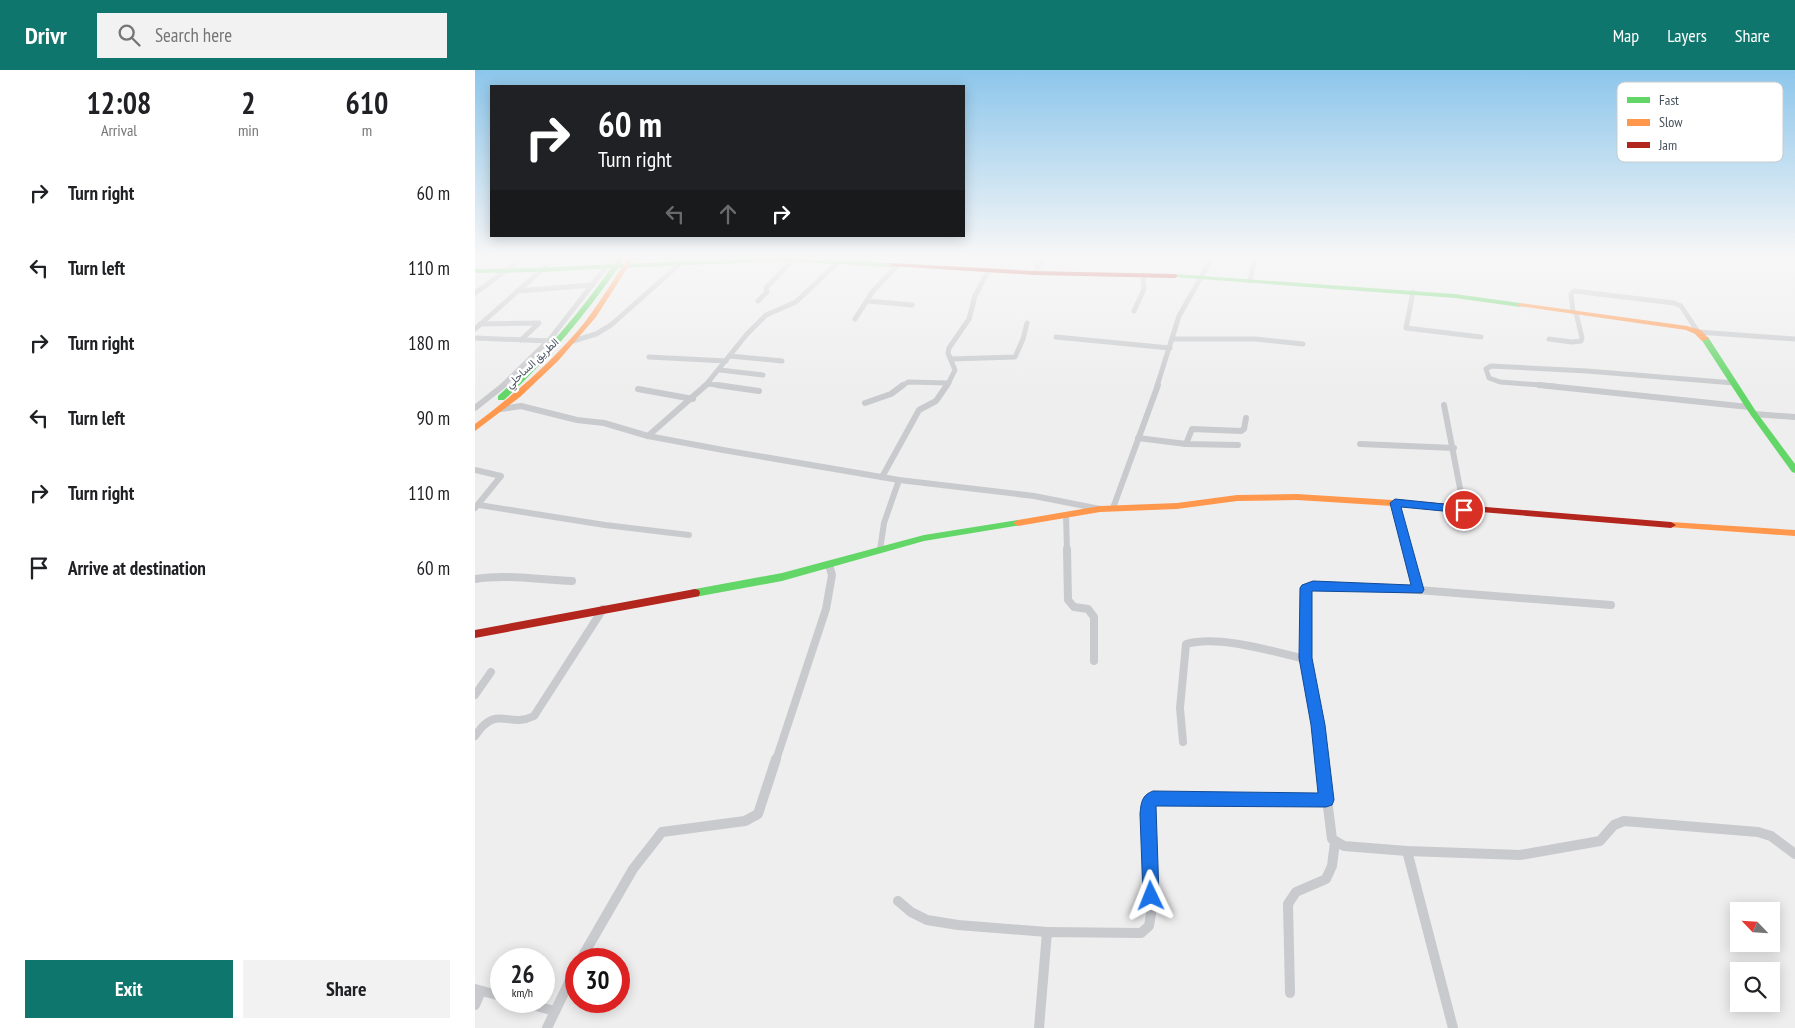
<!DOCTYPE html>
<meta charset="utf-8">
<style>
body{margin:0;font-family:"PT Sans Narrow",Vazirmatn,sans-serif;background:#f2f2f2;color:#202124;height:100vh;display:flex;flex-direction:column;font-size:19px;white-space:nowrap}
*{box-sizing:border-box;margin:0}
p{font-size:16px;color:#757577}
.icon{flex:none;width:28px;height:28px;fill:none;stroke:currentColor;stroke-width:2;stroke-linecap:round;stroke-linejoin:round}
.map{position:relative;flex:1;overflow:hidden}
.panel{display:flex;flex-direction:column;background:#fff;width:475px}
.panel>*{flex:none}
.guide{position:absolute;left:15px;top:15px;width:475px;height:152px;border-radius:0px;box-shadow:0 2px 12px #0003;background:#202124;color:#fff;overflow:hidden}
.needle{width:32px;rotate:295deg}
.tools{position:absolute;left:1255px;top:832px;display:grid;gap:10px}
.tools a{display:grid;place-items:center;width:50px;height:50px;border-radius:0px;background:#fff;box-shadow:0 2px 12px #0003;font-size:25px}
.speed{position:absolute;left:15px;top:878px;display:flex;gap:10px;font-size:25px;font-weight:700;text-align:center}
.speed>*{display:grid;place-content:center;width:65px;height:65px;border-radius:50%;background:#fff;box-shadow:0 2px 12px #0003;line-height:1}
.speed small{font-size:12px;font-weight:400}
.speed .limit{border:8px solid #d22;background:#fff;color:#111}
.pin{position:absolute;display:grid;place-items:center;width:42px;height:42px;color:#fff;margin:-21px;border:2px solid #fff;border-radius:50%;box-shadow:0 1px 5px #0007}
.me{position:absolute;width:55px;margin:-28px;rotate:358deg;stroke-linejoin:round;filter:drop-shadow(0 0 4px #0008)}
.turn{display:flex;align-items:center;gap:18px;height:105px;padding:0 25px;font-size:22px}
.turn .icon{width:65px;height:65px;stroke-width:2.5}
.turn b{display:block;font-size:35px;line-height:42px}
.lanes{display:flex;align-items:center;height:48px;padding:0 25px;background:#0003;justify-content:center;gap:25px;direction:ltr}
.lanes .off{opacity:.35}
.eta{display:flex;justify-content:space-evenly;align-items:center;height:85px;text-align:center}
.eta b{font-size:30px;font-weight:700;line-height:35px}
.primary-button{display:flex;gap:10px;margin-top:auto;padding:10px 25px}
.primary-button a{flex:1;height:58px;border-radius:0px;background:#0f766e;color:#fff;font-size:20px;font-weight:700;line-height:58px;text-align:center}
.primary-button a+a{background:#f2f2f2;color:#202124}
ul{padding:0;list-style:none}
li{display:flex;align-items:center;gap:15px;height:75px;padding:0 25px}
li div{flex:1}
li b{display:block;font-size:19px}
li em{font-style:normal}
header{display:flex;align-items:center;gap:30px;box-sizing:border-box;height:70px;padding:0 25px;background:#0f766e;color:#fff}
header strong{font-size:24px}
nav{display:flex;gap:28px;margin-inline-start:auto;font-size:18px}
.search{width:350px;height:45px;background:#f2f2f2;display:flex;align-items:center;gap:12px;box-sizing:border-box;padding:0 18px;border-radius:0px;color:#757577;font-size:19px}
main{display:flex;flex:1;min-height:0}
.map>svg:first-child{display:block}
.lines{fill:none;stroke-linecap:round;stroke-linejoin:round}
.street-far3{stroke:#c8cacd;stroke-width:5}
.street-far2{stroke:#c8cacd;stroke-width:6}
.street-far1{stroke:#c8cacd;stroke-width:8}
.street{stroke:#c8cacd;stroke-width:10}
.fast{fill:#63d668;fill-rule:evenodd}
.slow{fill:#ff974d;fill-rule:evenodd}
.jam{fill:#b3261e;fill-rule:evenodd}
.route{fill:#1a73e8;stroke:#114b97}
.labels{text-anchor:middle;stroke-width:4.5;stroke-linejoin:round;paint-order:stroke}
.far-street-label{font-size:11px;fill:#45515c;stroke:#fff}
.key{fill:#fff;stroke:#c7cbce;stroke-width:1}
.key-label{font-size:14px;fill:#45515c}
</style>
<header>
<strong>Drivr</strong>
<div class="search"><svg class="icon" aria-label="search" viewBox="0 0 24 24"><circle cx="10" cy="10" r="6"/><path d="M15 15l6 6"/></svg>Search here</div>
<nav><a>Map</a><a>Layers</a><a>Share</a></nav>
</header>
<main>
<section class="panel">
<div class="eta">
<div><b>12:08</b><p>Arrival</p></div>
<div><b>2</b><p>min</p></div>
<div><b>610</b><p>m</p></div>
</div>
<ul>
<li><svg class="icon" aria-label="right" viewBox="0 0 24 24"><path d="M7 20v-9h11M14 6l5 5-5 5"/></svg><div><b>Turn right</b></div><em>60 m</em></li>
<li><svg class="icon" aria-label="left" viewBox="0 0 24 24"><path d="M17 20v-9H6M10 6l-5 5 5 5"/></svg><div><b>Turn left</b></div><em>110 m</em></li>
<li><svg class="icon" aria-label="right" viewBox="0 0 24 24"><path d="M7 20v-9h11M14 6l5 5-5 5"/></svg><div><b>Turn right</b></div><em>180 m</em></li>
<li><svg class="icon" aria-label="left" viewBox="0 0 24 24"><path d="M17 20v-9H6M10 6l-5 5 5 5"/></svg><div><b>Turn left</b></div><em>90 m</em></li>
<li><svg class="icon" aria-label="right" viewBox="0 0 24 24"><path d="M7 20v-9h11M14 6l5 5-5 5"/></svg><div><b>Turn right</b></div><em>110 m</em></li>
<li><svg class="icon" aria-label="arrive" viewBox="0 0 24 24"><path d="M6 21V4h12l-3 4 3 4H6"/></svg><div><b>Arrive at destination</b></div><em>60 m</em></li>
</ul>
<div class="primary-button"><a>Exit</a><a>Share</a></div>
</section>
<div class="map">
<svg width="1320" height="958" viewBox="0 0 1320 958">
<rect width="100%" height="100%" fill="#efeeee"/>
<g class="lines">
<!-- street-far3 -->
<g class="street-far3">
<polyline points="197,192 202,188"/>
<polyline points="388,194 395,188"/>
<polyline points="560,203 567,188"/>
<polyline points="775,211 780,188"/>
<polyline points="42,221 118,215"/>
<polyline points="938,222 931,258 1006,267"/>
<polyline points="0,223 48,188"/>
<polyline points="283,231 292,222 291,218 319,189"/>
<polyline points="393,231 437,235"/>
<polyline points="659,241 669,219 668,206"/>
<polyline points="1098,242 1096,224 1099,221 1199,233 1206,236 1223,262 1320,269"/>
<polyline points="380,249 398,221 422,196"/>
<polyline points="5,254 64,253 46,270"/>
<polyline points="0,259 70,197"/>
<polyline points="581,267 695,278"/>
<polyline points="0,268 75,271"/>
<polyline points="697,269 780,269 828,274"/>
<polyline points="1074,269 1097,272 1106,271 1107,268 1101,243"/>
<polyline points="98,271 121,264 136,255 207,192"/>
<polyline points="255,286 307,291"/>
<polyline points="174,287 251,291"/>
<polyline points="476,289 540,287 548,269 552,253"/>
<polyline points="245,300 288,305"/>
<polyline points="233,314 251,316"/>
<polyline points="27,316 75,269 138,188"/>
<polyline points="230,316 272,264 291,245 321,232 363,192"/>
<polyline points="427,316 433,312 474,313"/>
<polyline points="472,316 480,300 473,283 474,278 494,249 500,226 513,201"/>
<polyline points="682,316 704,246 737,188"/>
<polyline points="1079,316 1025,312 1014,308 1011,299 1016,296 1112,301 1259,313"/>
</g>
<!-- street-far2 -->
<g class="street-far2">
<polyline points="242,315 284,321"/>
<polyline points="1064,315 1274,337"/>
<polyline points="163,319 218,329"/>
<polyline points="390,333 416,324 428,315"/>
<polyline points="969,335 989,439"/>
<polyline points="0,338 29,315"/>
<polyline points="26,339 46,336 102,350 129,353 173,366 248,380 424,410 559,426 625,439"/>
<polyline points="1279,344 1320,347"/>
<polyline points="173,366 231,315"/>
<polyline points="663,368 711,374 763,375"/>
<polyline points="711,374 717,359 766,361 769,359 771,348"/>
<polyline points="885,374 979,378"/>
<polyline points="0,400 26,406 0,438"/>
<polyline points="407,407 444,340 461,331 472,315"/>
<polyline points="920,433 933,480"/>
<polyline points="4,435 130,455 214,465"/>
<polyline points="638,438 683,315"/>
<polyline points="591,445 592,480"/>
<polyline points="405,480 409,453 424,410"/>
</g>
<!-- street-far1 -->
<g class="street-far1">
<polyline points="592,479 593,530 599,537 613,539 619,547 619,591"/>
<polyline points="932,479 943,520"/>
<path d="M0 509C32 504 65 510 97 511"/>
<polyline points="0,625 16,602"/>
<path d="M0 666C22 633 33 659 59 646L128 539"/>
<path d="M708 672 705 638 711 574C745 565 796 581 830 589"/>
<polyline points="301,690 351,539 357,505 354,495"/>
<polyline points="847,690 843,655 830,589 831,518 838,515 943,520 1136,535"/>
</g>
<!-- street -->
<g class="street">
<polyline points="847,689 857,769 869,776 932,781 1045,785 1125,771 1139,755 1149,751 1283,762 1296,766 1320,784"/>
<polyline points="932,781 978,958"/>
<polyline points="423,831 436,842 452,850 483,855 572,862"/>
<polyline points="106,889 158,799 187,762 270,751 283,744 301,689"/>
<polyline points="0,919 26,926"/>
<polyline points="815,923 813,834 821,822 851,809 857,796 860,772"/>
<polyline points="44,931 79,941"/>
<polyline points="0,935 6,921"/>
<polyline points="72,958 101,898"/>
<polyline points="564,958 572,862 666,863 674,856 676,844 673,743 674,732 678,728 851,730"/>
</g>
<!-- fast -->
<g class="fast">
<path d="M143 188H149L145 194 294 188 417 193 420 195 417 197 309 191 143 198C109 246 73 290 29 330H23V326C66 288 103 245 136 198L69 202 0 203V199L59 198 139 194Z"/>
<polygon points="700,204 980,224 1045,233 1048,235 1045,237 980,228 698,207 698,205"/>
<polygon points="1227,267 1233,267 1282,343 1320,394 1320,403 1317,402 1275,344 1226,269"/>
<polygon points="543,450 548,453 546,455 449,471 307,511 220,527 216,526 215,523 216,520 220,519 307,503 449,465"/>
</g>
<!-- slow -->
<g class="slow">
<path d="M153 188H159L121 247 83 291 45 327 0 361V354C40 324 78 291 110 252 125 232 139 209 153 188Z"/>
<polygon points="1045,233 1212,256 1226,260 1234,269 1227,271 1220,264 1211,260 1043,236 1043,234"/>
<polygon points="822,424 949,432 954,435 949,438 822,430 762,431 702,439 625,442 543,456 538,453 543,450 625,436 702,433 762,425"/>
<polygon points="1196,452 1320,460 1320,466 1193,457 1191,455 1193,453"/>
</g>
<!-- jam -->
<g class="jam">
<polygon points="417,193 560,201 700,204 703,206 700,208 560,205 415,196 415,194"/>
<polygon points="949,432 1196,452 1201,455 1196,458 946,437 944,435"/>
<polygon points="220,519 224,520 225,523 224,526 220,527 0,568 0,560"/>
</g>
</g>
<!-- sky -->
<linearGradient id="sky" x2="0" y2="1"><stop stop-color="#8cc6eb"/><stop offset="0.58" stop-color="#f8f7f7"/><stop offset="1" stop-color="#f8f7f7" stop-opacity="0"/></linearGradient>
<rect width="1320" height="322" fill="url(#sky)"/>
<!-- route -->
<path class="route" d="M920 429 989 436 994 440 989 443 926 437 949 520 947 523 837 521V588L850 655 859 730 857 735 851 737 681 736 684 826 682 832 676 834 670 832 668 826 665 744C666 732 667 725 678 721L843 723 836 655 824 588 825 518 827 515 838 511 936 515 915 433Z"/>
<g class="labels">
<!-- far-street labels -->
<g class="far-street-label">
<text transform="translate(57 293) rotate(-43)" y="4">الطريق الساحلي</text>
</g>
</g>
<!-- legend -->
<rect x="1142" y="12" width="166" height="80" rx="8" class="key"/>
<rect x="1152" y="27" width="23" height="6" fill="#63d668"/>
<rect x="1152" y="49" width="23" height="7" fill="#ff974d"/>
<rect x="1152" y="72" width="23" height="6" fill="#b3261e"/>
<g class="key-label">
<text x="1184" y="35">Fast</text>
<text x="1184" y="57">Slow</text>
<text x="1184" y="80">Jam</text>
</g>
</svg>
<div class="tools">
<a><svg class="needle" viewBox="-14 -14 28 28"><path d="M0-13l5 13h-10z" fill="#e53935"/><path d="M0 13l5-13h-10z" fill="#757577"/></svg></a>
<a><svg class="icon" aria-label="search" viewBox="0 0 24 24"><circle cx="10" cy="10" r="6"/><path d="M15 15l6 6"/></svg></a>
</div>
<div class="speed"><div>26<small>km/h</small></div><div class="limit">30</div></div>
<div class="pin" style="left:989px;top:440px;background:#d93025"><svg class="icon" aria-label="arrive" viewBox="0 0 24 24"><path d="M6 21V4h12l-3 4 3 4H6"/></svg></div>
<svg class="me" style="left:676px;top:826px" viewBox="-20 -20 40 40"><path d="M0-17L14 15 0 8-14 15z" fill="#1a73e8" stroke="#fff" stroke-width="4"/></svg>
<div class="guide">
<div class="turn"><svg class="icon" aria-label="right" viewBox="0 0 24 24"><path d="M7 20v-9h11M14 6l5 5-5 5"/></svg><div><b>60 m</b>Turn right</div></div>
<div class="lanes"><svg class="icon off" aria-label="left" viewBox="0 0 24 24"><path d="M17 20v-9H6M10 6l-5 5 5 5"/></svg><svg class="icon off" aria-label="ahead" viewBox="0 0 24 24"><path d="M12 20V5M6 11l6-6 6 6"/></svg><svg class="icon" aria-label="right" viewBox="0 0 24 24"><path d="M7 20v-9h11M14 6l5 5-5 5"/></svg></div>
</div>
</div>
</main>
